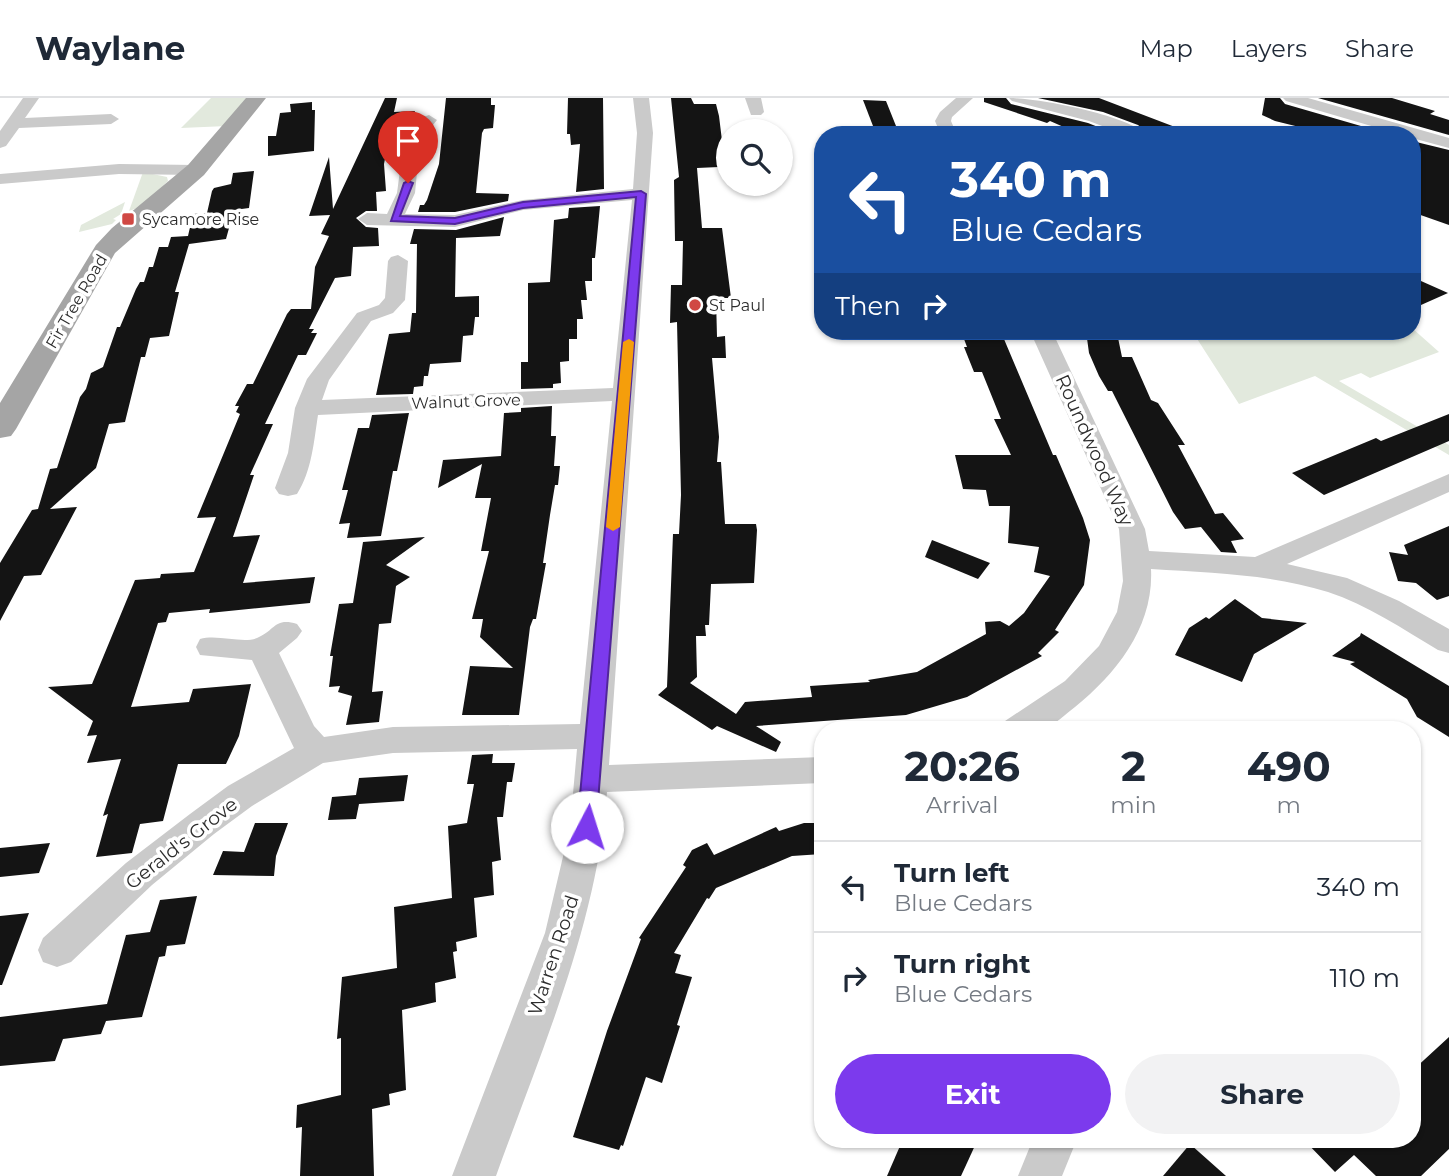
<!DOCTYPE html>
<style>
body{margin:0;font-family:Montserrat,sans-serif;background:#f2f2f3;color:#1f2937;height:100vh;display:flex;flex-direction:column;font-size:26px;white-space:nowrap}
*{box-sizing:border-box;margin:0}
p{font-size:23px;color:#747a83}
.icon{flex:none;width:38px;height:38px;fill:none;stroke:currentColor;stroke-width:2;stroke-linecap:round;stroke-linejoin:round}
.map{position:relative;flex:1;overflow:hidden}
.panel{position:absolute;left:814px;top:623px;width:607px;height:427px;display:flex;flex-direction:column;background:#fff;border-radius:28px;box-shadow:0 2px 5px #0004}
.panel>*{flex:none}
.guide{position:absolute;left:814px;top:28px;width:607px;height:214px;border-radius:28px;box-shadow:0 2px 5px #0004;background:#1a4fa0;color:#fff;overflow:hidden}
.controls{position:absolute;left:716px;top:21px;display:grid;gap:14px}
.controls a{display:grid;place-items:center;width:77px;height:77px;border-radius:50%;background:#fff;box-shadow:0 2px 5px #0004;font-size:35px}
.pin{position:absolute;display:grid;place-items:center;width:60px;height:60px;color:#fff;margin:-72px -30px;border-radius:50% 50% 50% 0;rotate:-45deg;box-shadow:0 0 7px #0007}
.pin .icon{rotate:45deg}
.me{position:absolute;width:77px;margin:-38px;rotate:5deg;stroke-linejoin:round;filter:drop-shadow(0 0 5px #0008)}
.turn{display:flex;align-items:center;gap:24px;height:147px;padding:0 21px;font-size:32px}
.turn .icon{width:91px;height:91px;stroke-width:2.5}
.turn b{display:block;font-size:49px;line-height:60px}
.then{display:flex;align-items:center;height:66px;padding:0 21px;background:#0003;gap:14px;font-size:26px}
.eta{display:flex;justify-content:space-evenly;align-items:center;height:119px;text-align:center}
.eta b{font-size:42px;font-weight:700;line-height:49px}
.cta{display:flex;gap:14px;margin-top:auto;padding:14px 21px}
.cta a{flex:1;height:80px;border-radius:42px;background:#7c3aed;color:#fff;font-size:28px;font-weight:700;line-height:80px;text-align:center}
.cta a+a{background:#f2f2f3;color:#1f2937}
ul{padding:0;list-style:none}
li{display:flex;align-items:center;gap:21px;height:91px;padding:0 21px;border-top:2px solid #e0e1e3}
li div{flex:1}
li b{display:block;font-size:26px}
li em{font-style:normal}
header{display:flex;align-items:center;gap:42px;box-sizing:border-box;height:98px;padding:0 35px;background:#fff;border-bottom:2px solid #e0e1e3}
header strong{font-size:33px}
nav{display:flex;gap:38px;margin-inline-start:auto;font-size:24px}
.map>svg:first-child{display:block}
.green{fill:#e2e9dd}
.building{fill:#141414}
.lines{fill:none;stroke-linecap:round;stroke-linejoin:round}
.minor{fill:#cacaca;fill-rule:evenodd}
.primary{fill:#a5a5a5;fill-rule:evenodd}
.route{fill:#7c3aed;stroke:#51269a;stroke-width:2}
.slow{fill:#f59e0b}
.poi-dot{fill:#d04843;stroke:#fff;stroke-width:2.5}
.labels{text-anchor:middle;stroke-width:7;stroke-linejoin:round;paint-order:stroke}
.far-poi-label{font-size:16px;fill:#2d2d2d;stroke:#fff;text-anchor:start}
.far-street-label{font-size:16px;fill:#2d2d2d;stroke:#fff}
.street-label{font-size:19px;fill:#2d2d2d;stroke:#fff}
</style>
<header>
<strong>Waylane</strong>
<nav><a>Map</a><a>Layers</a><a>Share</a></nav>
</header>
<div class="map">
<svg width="1449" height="1078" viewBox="0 0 1449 1078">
<rect width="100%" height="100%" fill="#fff"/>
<!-- green -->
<g class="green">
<polygon points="211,0 248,0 227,28 181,30"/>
<polygon points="143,74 167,79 168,83 143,108 129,113"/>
<polygon points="125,104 121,116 113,121 116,122 112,126 79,134 81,127"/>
<polygon points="1412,230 1439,254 1370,280 1361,275 1339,283 1449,347 1449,357 1315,278 1239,306 1192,233 1412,233"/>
</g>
<!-- building -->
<g class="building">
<polygon points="385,0 397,0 394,14 415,13 406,34 390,34 384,66 386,93 376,94 377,113 366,113 356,120 366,129 378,130 379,148 353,149 351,178 335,180 309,231 314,231 311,235 317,235 306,257 298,257 265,326 273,326 250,377 254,377 233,439 260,437 243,485 315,479 310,505 209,515 210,511 169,515 166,524 158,525 131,609 189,604 193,591 251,586 239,638 226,666 178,666 163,723 140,726 132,755 96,759 108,716 103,718 121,661 87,665 97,637 87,638 93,623 48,589 92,586 135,482 160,480 161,476 194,474 216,419 197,420 240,316 236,314 239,308 235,308 247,286 253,286 287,216 291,211 311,211 315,169 329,138 321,136 330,117 309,118 329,59 333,111"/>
<polygon points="446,0 491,0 491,7 495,7 493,30 484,31 482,35 476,95 509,96 508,103 455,114 418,114 420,107 424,107 427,102 439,66"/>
<polygon points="568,0 603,0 604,91 576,94 580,46 571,47 570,36 567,36"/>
<polygon points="671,0 691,0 694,6 716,6 719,18 724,59 716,59 719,69 697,70 702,130 722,130 731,200 716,200 717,239 725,238 726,260 712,260 719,339 717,364 721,364 725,426 756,426 757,432 754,485 711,486 709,527 705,527 706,538 696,538 697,579 690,585 736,616 745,604 812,599 810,588 870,584 868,582 917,574 986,536 985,524 1000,523 1009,528 1024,515 1050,478 1034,474 1039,449 1008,445 1010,408 989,408 986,392 963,391 955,357 1011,357 994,321 1001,321 982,274 974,274 964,249 967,249 961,233 1001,234 1053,357 1056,357 1083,420 1090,442 1084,487 1055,532 1059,534 1038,555 1042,558 967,599 906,617 756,628 781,644 776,654 717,628 712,632 658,597 667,589 673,436 679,436 681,397 677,224 670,225 671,187 682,187 683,143 675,143 674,82 679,79"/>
<polygon points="984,0 1006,0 1011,6 1088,25 1118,37 1082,37 1050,23 1047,25 984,4"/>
<polygon points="1038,0 1099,0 1175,29 1149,36 1138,27 1103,14"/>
<polygon points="1265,0 1280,0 1285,6 1392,37 1332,37 1275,23 1262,17"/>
<polygon points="1318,0 1392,0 1435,13 1430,16 1449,22 1449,37"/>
<polygon points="863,2 886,3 896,28 873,28"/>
<polygon points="312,4 312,12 315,12 314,53 268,58 268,38 276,38 280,15 291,14 290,6"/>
<polygon points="1412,43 1449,52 1449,127 1412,114"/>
<polygon points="254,73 249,110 234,112 226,141 189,146 175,194 179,194 169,238 150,240 145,259 141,259 125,324 109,326 96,370 50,411 77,409 41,477 24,478 0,523 0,465 32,412 38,411 50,371 57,370 80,299 86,291 91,275 103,269 117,229 120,229 136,191 140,184 144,184 149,169 153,169 159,149 168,149 171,139 188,138 193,116 207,115 212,93 214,90 231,86 233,75"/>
<polygon points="600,108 595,160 592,160 592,183 585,183 587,202 581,202 583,221 577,221 577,241 569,241 569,263 560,264 561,285 553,286 553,290 521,291 521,264 528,264 528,185 550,184 554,122 568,120 569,110"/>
<polygon points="504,119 500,138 456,140 455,199 479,198 479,219 475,219 473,237 463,238 461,264 430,266 428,278 424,278 423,288 414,289 413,296 376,297 389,236 410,234 412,215 416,215 417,146 410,146 414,131 456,132"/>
<polygon points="1412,179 1448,195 1412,211"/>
<polygon points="1086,233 1117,235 1122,259 1132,259 1151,302 1158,305 1185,347 1178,347 1215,416 1223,415 1244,441 1231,443 1237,455 1221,454 1201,429 1185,431 1173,414 1112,293 1108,293 1099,278 1089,255"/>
<polygon points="552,308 551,338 556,338 554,368 560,368 558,387 555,387 550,417 543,465 546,465 536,521 533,521 530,529 519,617 462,617 470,568 513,570 480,539 483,521 472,521 489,453 481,453 491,400 475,400 482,366 438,390 443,362 501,358 504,315 521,314 521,310"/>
<polygon points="409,315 397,373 393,373 381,438 347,440 350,425 339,426 348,392 342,392 358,330 369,330 372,317"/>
<polygon points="1449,316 1449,343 1324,397 1292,375 1376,340 1381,343"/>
<polygon points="1449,428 1449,498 1437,502 1416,485 1398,483 1389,454 1408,457 1404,447"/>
<polygon points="425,439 386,467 410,479 396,488 391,525 379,526 372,594 383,593 379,624 346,627 352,598 338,594 340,588 329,589 333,558 330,558 339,506 353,505 363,444"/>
<polygon points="932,442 990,465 978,481 925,459"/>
<polygon points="1235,501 1262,520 1307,525 1254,556 1242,584 1175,557 1189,530 1206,519 1209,521"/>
<polygon points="1361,535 1449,588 1449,639 1417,619 1407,601 1350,566 1355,564 1332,558 1360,538"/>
<polygon points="493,656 492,665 515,665 512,684 507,684 503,719 497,719 501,762 492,764 494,797 474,800 477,839 456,844 457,853 453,854 456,880 435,885 436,904 402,912 406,992 389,996 390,1007 372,1011 374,1078 300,1078 302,1029 296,1030 297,1007 341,997 341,940 337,941 342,879 397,870 394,809 452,800 448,728 467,725 474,686 467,686 472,657"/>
<polygon points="408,677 404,703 359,706 356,721 328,722 332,699 356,697 359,680"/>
<polygon points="255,725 288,725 276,758 274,778 213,777 223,753 244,754"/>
<polygon points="804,725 822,725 822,756 792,758 716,790 709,801 707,800 674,855 681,857 675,875 692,879 677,927 680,928 662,985 646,979 623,1048 621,1047 619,1052 573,1039 607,933 641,841 639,840 686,769 683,767 692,752 707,745 714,757 776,729 779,733"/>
<polygon points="50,745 39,775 0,779 0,750"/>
<polygon points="197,798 185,846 167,848 165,858 159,859 142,919 106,923 101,936 63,941 55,963 0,968 0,919 107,906 126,837 150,834 160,802"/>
<polygon points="29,815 2,887 0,887 0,818"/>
<polygon points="1449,939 1449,1051 1421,1078 1376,1078 1354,1057 1335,1074 1303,1041 1412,1041 1412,973"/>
<polygon points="903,1041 978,1041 961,1078 887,1078"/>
<polygon points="1190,1046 1226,1078 1163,1078"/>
</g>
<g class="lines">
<!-- minor -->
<g class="minor">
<polygon points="23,0 39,0 25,20 111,16 119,21 111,26 19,30 6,48 0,50 0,33"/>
<path d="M633 0H649L653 35 609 667 822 659V685L607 694C597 827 541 953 496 1078H452L545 835 570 729 577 651 393 655 323 665 252 708 214 736 152 787 71 864 57 869 43 864 38 852 43 840 126 765 190 716 228 688 294 650 252 562 200 557 196 549 200 541C218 536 243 546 257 540 275 533 274 519 297 526L302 533 297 540 279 555 314 628 324 639 393 629 580 626 612 303 318 317C314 342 312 373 297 396L288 398 279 396 275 390 288 355 295 310 307 281 357 215 379 207 385 200 388 163 391 159 398 157 408 163 405 202 393 215 371 223 329 282 322 302 613 290 632 102 523 112 455 129 367 127 358 121 367 115 387 116 397 95 404 42 423 19 429 17 437 22 420 43 415 95 405 116 455 117 523 102 633 91 637 35Z"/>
<polygon points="745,0 761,0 764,14 761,17 751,17"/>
<polygon points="956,0 973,0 952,19 951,23 957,37 941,37 935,23 940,14"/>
<path d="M1009 0C1038 0 1128 17 1147 37H1126L1089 23 1012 3Z"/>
<polygon points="1283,0 1308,0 1449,40 1449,50 1412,40 1412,37 1402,37 1286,3"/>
<polygon points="119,66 196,67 205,72 196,77 119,76 0,86 0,76"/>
<path d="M1030 233H1052L1145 431 1149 453 1255 459 1449 376V394L1287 466 1347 480 1399 503 1449 531V555L1438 552C1403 531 1367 507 1328 494 1271 476 1211 475 1151 471 1154 528 1117 575 1075 609 1066 616 1054 627 1044 631 1032 635 1013 632 1000 632L1005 623 1065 583 1099 548 1117 514 1123 483 1119 431Z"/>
<polygon points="1033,1041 1077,1041 1062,1078 1018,1078"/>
</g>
<!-- primary -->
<polygon class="primary" points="246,0 266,0 204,77 115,155 16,331 11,338 0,340 0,305 96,147 112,130 188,67"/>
</g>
<!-- route -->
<polygon class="route" points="408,83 413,85 400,118 455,120 523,104 641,93 646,96 596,729 593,735 587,737 580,735 577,729 636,99 523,110 455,126 391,123 404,85"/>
<!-- slow -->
<polygon class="slow" points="629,241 634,244 620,429 613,433 606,429 623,244"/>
<!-- markers -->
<g class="poi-dot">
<rect x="121" y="114" width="14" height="14" rx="3.5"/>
<circle cx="695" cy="207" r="7"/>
</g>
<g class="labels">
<!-- far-poi labels -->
<g class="far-poi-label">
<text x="142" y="127">Sycamore Rise</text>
<text x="709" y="213">St Paul</text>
</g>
<!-- far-street labels -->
<g class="far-street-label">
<text transform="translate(76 203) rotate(-60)" y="6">Fir Tree Road</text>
<text transform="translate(466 303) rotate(-2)" y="6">Walnut Grove</text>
</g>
<!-- street labels -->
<g class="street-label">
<text transform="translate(1095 352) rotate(66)" y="7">Roundwood Way</text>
<text transform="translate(181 745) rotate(-38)" y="7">Gerald's Grove</text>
<text transform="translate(553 857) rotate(-72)" y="7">Warren Road</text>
</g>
</g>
</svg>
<div class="controls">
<a><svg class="icon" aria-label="search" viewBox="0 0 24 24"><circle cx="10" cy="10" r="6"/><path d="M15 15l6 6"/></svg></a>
</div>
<div class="pin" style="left:408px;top:85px;background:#d93025"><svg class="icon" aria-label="arrive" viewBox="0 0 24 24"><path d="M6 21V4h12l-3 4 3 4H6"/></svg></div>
<svg class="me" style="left:587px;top:729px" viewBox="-20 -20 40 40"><circle r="19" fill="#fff"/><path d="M0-13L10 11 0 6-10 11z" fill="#7c3aed"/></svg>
<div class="guide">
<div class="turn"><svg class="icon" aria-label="left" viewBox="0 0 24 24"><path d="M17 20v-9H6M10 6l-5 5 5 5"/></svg><div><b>340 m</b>Blue Cedars</div></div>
<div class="then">Then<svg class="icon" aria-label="right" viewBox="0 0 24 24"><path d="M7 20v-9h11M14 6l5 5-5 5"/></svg></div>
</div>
<section class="panel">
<div class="eta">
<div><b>20:26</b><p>Arrival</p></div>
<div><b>2</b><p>min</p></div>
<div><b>490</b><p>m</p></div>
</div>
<ul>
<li><svg class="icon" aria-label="left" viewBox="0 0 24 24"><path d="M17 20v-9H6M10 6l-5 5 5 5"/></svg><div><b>Turn left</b><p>Blue Cedars</p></div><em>340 m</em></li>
<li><svg class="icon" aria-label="right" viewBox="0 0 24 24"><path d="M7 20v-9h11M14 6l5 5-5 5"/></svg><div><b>Turn right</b><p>Blue Cedars</p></div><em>110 m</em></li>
</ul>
<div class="cta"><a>Exit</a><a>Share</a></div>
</section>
</div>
